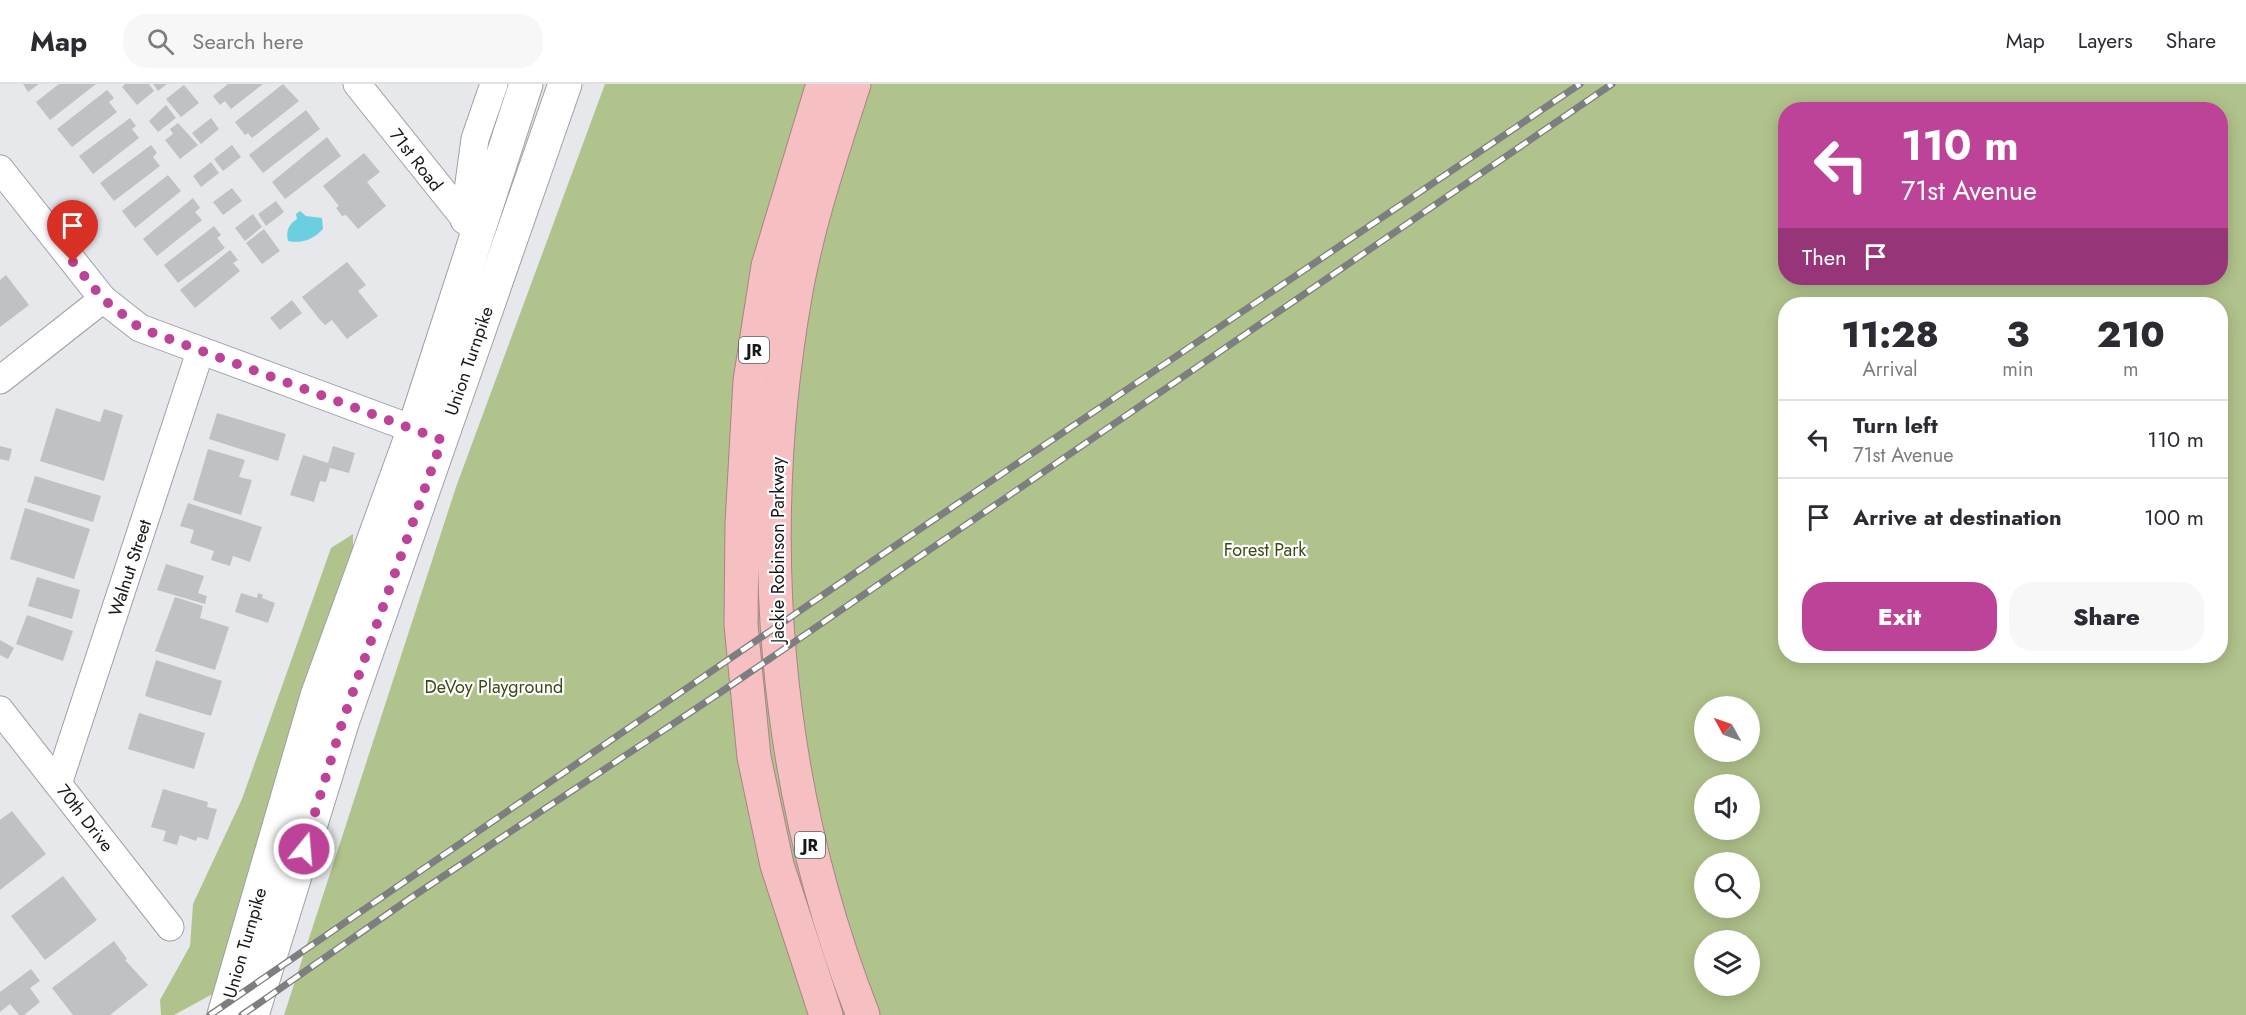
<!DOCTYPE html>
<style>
body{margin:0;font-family:Jost,sans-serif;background:#f7f7f7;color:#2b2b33;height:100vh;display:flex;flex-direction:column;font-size:22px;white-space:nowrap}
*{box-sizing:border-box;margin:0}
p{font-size:20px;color:#7c7c81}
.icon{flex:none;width:33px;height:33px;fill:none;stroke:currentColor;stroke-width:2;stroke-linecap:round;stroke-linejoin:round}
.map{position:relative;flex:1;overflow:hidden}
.side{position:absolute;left:1778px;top:213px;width:450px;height:366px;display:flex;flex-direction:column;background:#fff;border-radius:24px;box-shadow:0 3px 15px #0003}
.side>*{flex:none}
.top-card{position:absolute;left:1778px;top:18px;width:450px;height:183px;border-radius:24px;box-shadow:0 3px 15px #0003;background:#bc4397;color:#fff;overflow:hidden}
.needle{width:39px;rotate:310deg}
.controls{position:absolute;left:1694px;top:612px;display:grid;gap:12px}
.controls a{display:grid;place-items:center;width:66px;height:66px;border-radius:50%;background:#fff;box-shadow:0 3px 15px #0003;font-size:30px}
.pin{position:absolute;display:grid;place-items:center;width:51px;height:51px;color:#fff;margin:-62px -26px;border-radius:50% 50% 50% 0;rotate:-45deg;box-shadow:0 0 6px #0007}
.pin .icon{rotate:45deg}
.me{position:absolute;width:66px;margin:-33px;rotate:17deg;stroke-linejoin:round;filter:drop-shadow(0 0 4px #0008)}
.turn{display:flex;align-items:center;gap:21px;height:126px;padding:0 24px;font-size:27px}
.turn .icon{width:78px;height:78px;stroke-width:2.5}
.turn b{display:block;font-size:42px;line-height:51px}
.then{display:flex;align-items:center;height:57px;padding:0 24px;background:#0003;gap:12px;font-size:22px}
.eta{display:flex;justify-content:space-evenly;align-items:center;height:102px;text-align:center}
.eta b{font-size:36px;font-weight:800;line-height:42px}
.action{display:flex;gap:12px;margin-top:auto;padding:12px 24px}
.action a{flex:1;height:69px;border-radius:24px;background:#bc4397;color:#fff;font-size:24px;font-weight:800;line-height:69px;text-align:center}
.action a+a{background:#f7f7f7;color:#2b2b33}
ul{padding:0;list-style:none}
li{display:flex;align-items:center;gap:18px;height:78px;padding:0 24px;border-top:2px solid #e1e1e2}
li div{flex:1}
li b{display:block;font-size:22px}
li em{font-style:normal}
header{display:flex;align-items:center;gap:36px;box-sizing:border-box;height:84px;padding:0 30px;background:#fff;border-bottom:2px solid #e1e1e2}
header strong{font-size:28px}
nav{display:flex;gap:33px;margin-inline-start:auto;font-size:21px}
.search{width:420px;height:54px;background:#f7f7f7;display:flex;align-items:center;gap:15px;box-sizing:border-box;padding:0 21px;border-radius:24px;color:#7c7c81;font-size:22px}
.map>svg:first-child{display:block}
.green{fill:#b1c38c;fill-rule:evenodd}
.water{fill:#6bcfe1}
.building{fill:#bfc1c5}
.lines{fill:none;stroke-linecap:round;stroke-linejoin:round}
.minor-casing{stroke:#9fa0a4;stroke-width:29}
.secondary-casing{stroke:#9fa0a4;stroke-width:35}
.motorway-casing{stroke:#a88486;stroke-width:35}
.minor{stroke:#fff;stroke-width:27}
.secondary{stroke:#fff;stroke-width:33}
.motorway{stroke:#f6bfc2;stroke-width:33}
.rail-casing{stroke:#7d7e80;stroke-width:7}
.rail{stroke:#fff;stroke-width:4.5;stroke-dasharray:14;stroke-linecap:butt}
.route{stroke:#bc4397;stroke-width:10;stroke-dasharray:0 18}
.labels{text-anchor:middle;stroke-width:4.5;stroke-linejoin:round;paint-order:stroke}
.shield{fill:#fff;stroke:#5c5d5d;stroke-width:1.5}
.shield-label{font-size:16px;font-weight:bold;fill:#161718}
.street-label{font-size:18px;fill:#161718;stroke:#fff}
.park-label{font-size:18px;fill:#3c4916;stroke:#fff}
</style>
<header>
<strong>Map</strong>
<div class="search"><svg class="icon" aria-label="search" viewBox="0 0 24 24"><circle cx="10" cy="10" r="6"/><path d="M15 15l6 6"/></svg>Search here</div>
<nav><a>Map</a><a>Layers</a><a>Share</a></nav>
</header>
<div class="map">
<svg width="2246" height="931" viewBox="0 0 2246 931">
<rect width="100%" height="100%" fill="#e7e8ec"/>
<!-- green -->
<g class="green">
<path d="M605 0H2246V931H284L456 403ZM1785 26H2220V194H1785ZM1785 220H2220V572H1785ZM1704 622H1749V668H1704ZM1704 700H1749V746H1704ZM1704 778H1749V824H1704ZM1704 856H1749V902H1704Z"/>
<polygon points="353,450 353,472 220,906 174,931 161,931 160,916 190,862 193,820 242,715 331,464"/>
</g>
<!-- water -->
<path class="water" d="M300 127 306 132 322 134 323 145C314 155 302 160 288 157 286 147 288 141 297 135L296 130Z"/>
<!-- building -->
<g class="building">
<polygon points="23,0 39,0 28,8"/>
<polygon points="59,0 96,0 50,36 36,18"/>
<polygon points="125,0 149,0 154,7 137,21 122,3"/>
<polygon points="153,0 167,0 158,7"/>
<polygon points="228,0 263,0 231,25 225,17 220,21 213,12"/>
<polygon points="283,0 299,17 252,54 248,49 245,51 235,38"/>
<polygon points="184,1 199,19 181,33 166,15"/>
<polygon points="107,6 114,14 109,18 117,28 72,63 57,45"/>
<polygon points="166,21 176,34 158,48 149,37"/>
<polygon points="306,26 320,45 263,89 249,71"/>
<polygon points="130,34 136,42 132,45 139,54 93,90 79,72"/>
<polygon points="211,34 219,45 201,60 192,49"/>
<polygon points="178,39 198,61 180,75 165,56 173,50 170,45"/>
<polygon points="327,53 341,72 285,115 272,98"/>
<polygon points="151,61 157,69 153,73 160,82 114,117 100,99"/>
<polygon points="232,61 241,73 223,87 214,75"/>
<polygon points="364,69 380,88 367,98 386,122 358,145 346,131 342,132 336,124 339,122 323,102"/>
<polygon points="211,78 219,89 201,103 193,92"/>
<polygon points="168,91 181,107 135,144 122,127"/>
<polygon points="232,104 242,117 223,131 213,118"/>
<polygon points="193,114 200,124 195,128 202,136 157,172 143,155"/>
<polygon points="276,117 284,128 266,142 258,130"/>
<polygon points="253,130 262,143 245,157 235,144"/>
<polygon points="214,142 221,151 217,154 225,164 178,199 164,181"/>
<polygon points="264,145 280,167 262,180 246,159"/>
<polygon points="230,166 238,176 233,179 240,187 195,224 180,206"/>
<polygon points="347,178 366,201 358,207 378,232 347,255 332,236 325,241 320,236 302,213"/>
<polygon points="6,191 29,221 0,243 0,196"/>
<polygon points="292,216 302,229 280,246 270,234"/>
<polygon points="56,324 100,338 104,325 123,331 104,397 40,377"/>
<polygon points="217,329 286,350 278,377 209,355"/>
<polygon points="0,362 12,365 9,377 0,375"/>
<polygon points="333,362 355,369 349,389 330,384 326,398 320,397 314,418 290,411 303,371 328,379"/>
<polygon points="208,365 245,376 239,393 252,396 241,431 193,416"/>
<polygon points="35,392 101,412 93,438 27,418"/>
<polygon points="188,419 262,443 250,478 233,472 230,482 211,476 214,467 190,459 194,446 180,442"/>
<polygon points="25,424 90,445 74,495 10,475"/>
<polygon points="166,480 204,492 198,509 207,512 205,520 157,506"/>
<polygon points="37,493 80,506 72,535 28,522"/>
<polygon points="241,509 257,514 258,509 263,511 262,514 275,519 268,539 235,528"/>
<polygon points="175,513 203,522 200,534 229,543 215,586 155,567"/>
<polygon points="27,531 73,547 63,577 16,560"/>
<polygon points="0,556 14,564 8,575 0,571"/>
<polygon points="156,576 222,597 211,632 145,612"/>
<polygon points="139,629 205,649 194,685 128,665"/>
<polygon points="163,705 208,718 207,723 217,725 208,756 198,753 196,757 180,751 177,761 163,757 166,747 151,743"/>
<polygon points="12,727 46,770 0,806 0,736"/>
<polygon points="63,792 97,836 45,876 11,832"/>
<polygon points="114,857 127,875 125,876 148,901 110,931 73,931 52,904"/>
<polygon points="31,885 40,897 30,904 40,918 24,931 19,931 10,920 0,928 0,908"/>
</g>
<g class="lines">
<defs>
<g id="minor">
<polyline points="357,0 477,150"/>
<polyline points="0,85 103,215 140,244 432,352"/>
<polyline points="464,136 475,55 494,0"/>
<polyline points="0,296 103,215"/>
<polyline points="0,626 170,843"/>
<polyline points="58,700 200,268"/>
</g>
<g id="secondary">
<polyline points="224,931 317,612 414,345 526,0"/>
<polyline points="252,931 343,636 565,0"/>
</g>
<g id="motorway">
<polyline points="823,0 768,182 750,297 742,440 741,541 754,673 777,781 826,931"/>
<path d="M854 0C832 68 809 136 796 207 753 449 773 701 863 931"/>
</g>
</defs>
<!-- minor casing -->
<use href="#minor" class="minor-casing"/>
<!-- secondary casing -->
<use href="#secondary" class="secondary-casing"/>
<!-- motorway casing -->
<use href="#motorway" class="motorway-casing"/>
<!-- minor -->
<use href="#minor" class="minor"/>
<!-- secondary -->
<use href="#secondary" class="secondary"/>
<!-- motorway -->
<use href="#motorway" class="motorway"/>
<defs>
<g id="rail">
<polyline points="210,931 871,478 1580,0"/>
<polyline points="242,931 415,811 724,606 1612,0"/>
</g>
</defs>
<!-- rail casing -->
<use href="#rail" class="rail-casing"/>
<!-- rail -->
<use href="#rail" class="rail"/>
</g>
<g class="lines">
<!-- route -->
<polyline class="route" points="73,178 103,215 140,244 442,356 343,636 304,765"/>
</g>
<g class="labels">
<!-- shield labels -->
<g class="shield">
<rect x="739" y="253" width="30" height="26" rx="4.5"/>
<rect x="795" y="748" width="30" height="26" rx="4.5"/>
</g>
<g class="shield-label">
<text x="754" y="272">JR</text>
<text x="810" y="767">JR</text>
</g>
<!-- street labels -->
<g class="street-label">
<text transform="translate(416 76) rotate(52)" y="6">71st Road</text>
<text transform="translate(469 277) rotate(-71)" y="6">Union Turnpike</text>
<text transform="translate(778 466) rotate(-90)" y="6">Jackie Robinson Parkway</text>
<text transform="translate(130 484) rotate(-72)" y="6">Walnut Street</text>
<text transform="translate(85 734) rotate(52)" y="6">70th Drive</text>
<text transform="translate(245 859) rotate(-74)" y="6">Union Turnpike</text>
</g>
<!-- park labels -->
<g class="park-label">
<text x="1265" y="472">Forest Park</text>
<text x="494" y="609">DeVoy Playground</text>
</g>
</g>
</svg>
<div class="controls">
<a><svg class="needle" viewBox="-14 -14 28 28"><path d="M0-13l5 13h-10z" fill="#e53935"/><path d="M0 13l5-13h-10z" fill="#7c7c81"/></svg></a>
<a><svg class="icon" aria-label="sound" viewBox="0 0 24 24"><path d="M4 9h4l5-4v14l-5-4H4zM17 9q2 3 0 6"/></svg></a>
<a><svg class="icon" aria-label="search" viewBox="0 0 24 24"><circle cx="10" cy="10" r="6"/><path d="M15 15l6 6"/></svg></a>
<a><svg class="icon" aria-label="layers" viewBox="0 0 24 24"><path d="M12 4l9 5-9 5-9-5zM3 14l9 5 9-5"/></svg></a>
</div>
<div class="pin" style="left:73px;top:178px;background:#d93025"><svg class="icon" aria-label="arrive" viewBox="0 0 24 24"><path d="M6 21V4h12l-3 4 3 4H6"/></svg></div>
<svg class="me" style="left:304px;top:765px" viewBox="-20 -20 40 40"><circle r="17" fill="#bc4397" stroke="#fff" stroke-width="3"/><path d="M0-11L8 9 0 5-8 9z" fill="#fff"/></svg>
<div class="top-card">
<div class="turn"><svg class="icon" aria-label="left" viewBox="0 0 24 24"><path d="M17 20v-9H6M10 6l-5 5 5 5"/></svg><div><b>110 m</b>71st Avenue</div></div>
<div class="then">Then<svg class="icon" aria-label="arrive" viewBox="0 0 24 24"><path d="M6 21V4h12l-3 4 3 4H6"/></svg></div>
</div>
<section class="side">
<div class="eta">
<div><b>11:28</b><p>Arrival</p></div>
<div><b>3</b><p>min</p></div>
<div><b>210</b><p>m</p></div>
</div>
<ul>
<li><svg class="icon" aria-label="left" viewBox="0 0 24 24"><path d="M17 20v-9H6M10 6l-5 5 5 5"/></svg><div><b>Turn left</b><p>71st Avenue</p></div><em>110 m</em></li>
<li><svg class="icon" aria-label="arrive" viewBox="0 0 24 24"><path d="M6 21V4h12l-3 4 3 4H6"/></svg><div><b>Arrive at destination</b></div><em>100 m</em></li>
</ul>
<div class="action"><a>Exit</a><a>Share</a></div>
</section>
</div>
